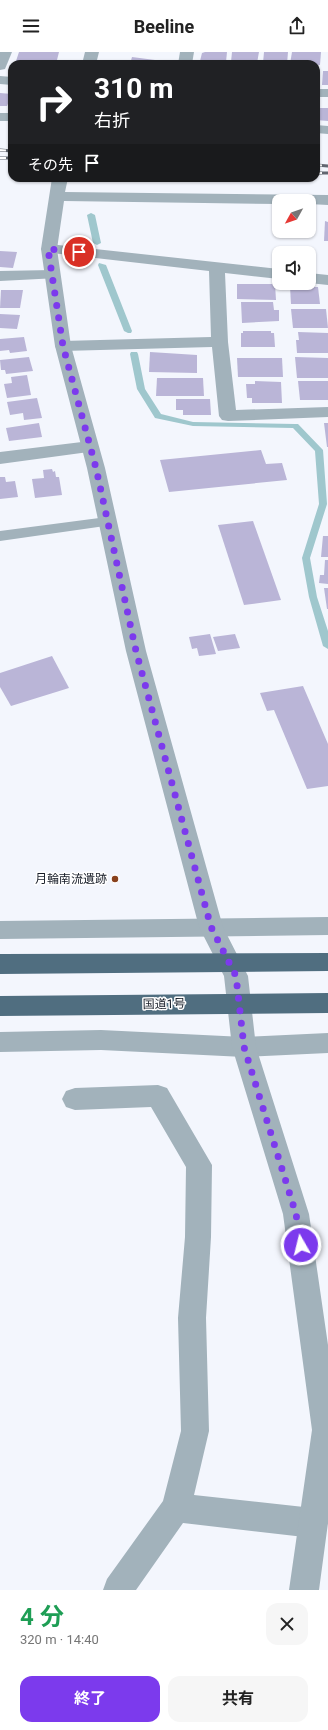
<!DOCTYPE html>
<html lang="ja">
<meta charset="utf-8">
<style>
body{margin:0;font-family:Roboto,"Noto Sans JP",sans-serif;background:#f6f6f6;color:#222;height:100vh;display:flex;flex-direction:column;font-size:15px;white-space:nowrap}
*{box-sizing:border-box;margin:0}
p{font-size:13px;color:#767676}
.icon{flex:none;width:22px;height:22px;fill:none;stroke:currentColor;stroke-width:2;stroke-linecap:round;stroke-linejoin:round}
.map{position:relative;height:1538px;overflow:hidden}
.panel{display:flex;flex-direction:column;background:#fff;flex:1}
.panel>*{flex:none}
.hud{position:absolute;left:8px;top:8px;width:312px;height:122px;border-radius:12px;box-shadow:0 1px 3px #0004;background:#202124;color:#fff;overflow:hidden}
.needle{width:26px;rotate:230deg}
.tools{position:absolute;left:272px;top:142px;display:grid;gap:8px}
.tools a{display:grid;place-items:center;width:44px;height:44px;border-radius:8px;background:#fff;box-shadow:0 1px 3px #0004;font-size:20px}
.pin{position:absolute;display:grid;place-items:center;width:34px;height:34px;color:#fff;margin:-17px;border:2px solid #fff;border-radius:50%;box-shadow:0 1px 4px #0007}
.me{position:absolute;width:44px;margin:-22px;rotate:352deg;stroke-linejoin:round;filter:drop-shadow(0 0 3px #0008)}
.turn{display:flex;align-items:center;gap:14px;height:84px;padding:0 20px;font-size:18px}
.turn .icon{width:52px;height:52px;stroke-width:2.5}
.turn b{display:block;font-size:28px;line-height:34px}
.then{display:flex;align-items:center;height:38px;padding:0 20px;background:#0003;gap:8px;font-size:15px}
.round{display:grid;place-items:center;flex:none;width:42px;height:42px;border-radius:12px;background:#f6f6f6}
.headline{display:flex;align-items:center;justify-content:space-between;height:68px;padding:0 20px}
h1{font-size:24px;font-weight:700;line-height:30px;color:#1e9e55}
.button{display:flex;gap:8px;margin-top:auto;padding:8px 20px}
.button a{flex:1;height:46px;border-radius:12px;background:#7c3aed;color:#fff;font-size:16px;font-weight:700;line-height:46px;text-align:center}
.button a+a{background:#f6f6f6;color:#222}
header{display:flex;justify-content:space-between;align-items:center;height:52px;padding:0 20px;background:#fff;font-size:18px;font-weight:700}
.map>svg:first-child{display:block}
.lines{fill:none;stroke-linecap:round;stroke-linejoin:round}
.stream{fill:#9fc7cd;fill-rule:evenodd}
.building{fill:#bab5d7}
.service{fill:#a2b2bb;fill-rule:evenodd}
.minor{fill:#a2b2bb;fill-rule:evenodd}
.tertiary{fill:#a2b2bb;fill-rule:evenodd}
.trunk{fill:#506e80;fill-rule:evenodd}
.rail-casing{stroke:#616670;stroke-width:3}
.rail{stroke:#fff;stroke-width:2;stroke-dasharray:6;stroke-linecap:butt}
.route{stroke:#7c3aed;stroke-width:7;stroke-dasharray:0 12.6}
.poi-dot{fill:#88411d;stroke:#fff;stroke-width:1.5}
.labels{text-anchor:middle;stroke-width:3;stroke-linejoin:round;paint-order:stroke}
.poi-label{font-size:12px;fill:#151b26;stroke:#fff;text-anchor:end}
.street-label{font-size:12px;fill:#151b26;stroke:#fff}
</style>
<header><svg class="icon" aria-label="menu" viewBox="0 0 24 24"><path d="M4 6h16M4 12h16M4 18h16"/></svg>Beeline<svg class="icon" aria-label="share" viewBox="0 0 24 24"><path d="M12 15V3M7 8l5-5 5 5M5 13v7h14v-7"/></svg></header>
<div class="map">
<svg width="328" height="1538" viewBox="0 0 328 1538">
<rect width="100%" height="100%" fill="#f3f6fd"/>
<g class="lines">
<!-- stream -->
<g class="stream">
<polygon points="91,161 95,163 101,191 97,193 93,191 87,163"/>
<polygon points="99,211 106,213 132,279 131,281 128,281 124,279 98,213"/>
<polygon points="131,300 137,300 138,302 145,337 161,362 193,370 295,372 298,372 323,398 327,452 310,506 317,545 328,579 328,597 323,594 309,545 302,506 319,452 315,399 293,376 193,374 155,366 137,337 130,302"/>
</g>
</g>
<!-- building -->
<g class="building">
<polygon points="19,0 59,0 56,12 16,9"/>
<polygon points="205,0 227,0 226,10 200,9 202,1"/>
<polygon points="232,0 259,0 257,11 231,10"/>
<polygon points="264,0 288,0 287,12 263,11"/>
<polygon points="292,0 321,0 320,13 290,12"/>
<polygon points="132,5 155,8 154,11 158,12 130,12"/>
<polygon points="323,19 328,19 328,33 322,33"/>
<polygon points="0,41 12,42 7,54 0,54"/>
<polygon points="316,56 328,56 328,69 316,68"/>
<polygon points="325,169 328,170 328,189 324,189"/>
<polygon points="0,199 17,200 13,216 0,215"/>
<polygon points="237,232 275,232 276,248 237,247"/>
<polygon points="290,235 318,235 320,252 291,252"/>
<polygon points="1,238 23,238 20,256 0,256"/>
<polygon points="241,250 273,250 274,258 279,258 279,269 242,271"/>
<polygon points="291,257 326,257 328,276 293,276"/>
<polygon points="0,262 20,263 17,277 0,276"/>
<polygon points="243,279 271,279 271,281 274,281 275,295 241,295 241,281 243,281"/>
<polygon points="298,280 328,281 328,301 297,301 296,288 299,288"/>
<polygon points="24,285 27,299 10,301 9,298 0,299 0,287"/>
<polygon points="150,300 197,303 197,321 149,320"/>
<polygon points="29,305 33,319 6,322 5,318 1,318 0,308"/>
<polygon points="295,305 328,306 328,326 297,326"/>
<polygon points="237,306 282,306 283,325 238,325"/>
<polygon points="27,323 31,343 7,346 4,332 12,331 11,325"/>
<polygon points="157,326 203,326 204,344 156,344"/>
<polygon points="255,329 281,330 282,351 252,351 252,346 247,346 246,332 255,332"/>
<polygon points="298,329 328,329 328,348 300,348"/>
<polygon points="37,346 42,366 24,368 23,361 10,363 7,350"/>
<polygon points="176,347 210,347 211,363 183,363 183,358 176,358"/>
<polygon points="39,371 42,385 9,389 6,376"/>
<polygon points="324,371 328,371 328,395 327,395"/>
<polygon points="261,398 266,412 282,411 287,428 169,440 160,408"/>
<polygon points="52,417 53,420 55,419 56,425 59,425 62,443 35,446 32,427 44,426 43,418"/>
<polygon points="0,425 5,425 6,430 15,429 18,445 0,447"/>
<polygon points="253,469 281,548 244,553 218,473"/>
<polygon points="323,484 328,484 328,505 321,505"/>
<polygon points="325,508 328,508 328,532 319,531 320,523 324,523"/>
<polygon points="324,536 328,536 328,557 327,557"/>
<polygon points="210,582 216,602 199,604 197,596 192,597 189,585"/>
<polygon points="235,582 240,596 218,599 213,585"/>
<polygon points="52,604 69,636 11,654 0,635 0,621"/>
<polygon points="303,634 328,692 328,734 307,737 274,658 267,659 260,641"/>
</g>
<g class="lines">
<!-- service -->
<polygon class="service" points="107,465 112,467 114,470 112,473 0,489 0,479"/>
<!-- minor -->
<g class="minor">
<polygon points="0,0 12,0 5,17 0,18"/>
<polygon points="180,0 194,0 192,12 178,12"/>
<polygon points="0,24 12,25 12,33 0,32"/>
<rect x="316" y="37" width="12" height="8"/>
<rect x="0" y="61" width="12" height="8"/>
<polygon points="316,73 328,74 328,82 316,81"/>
<polygon points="49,192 279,217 279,227 225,221 228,290 236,358 328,355 328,365 228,369 222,368 219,364 212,295 63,299 57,298 55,294 57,290 63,289 211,285 209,219 43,200 41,197 43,194"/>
<polygon points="52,218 58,220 60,223 58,226 0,229 0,219"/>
<polygon points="309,221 328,223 328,233 309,231"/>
<polygon points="90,389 96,391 99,395 96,399 0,412 0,400"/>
<polygon points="328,865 328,883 0,887 0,869"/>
<polygon points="101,978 244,985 328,981 328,1001 244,1005 101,998 0,1000 0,980"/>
<polygon points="158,1033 167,1036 212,1113 211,1185 206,1266 209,1379 194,1443 313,1456 323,1461 328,1471 323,1481 313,1486 183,1471 136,1538 103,1538 107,1527 163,1449 181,1379 178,1266 185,1185 186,1115 151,1055 75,1058 66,1055 62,1047 66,1039 75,1036"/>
</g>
<!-- tertiary -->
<g class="tertiary">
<polygon points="85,0 99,0 96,12 82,12"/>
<polygon points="52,126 68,126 65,140 328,143 328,153 309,152 309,149 279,149 279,152 64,149 57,197 71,294 105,416 146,599 223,875 248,924 256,995 309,1162 328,1293 328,1471 319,1538 289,1538 312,1378 283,1162 232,995 224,924 199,875 126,599 87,416 55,294 41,197"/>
</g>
<!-- trunk -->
<g class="trunk">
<polygon points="328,901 328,919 0,922 0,902"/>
<polygon points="328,941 328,961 0,964 0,944"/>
</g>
<defs>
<g id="rail">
<polyline points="0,98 12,99"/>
<polyline points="0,106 12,106"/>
<polyline points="316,113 328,114"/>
<polyline points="316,121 328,121"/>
</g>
</defs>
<!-- rail casing -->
<use href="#rail" class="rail-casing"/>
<!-- rail -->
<use href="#rail" class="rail"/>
</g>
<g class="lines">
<!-- route -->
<polyline class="route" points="79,200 48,197 63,294 96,416 136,599 211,875 236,924 244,995 296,1162 301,1193"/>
</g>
<!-- markers -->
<circle class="poi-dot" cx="115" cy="827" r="4"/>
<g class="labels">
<!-- poi labels -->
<g class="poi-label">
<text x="107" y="831">月輪南流遺跡</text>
</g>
<!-- street labels -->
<g class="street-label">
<text transform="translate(164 952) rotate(-1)" y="4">国道1号</text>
</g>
</g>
</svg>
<div class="tools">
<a><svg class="needle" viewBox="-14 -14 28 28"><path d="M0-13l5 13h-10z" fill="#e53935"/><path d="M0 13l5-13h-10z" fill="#767676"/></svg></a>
<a><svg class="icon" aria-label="sound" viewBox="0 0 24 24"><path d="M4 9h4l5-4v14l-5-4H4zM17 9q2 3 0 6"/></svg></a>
</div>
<div class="pin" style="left:79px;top:200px;background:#d93025"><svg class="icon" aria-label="arrive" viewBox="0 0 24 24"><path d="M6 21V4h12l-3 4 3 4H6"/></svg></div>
<svg class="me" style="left:301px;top:1193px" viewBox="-20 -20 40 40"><circle r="17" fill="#7c3aed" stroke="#fff" stroke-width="3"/><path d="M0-11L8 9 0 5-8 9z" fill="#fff"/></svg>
<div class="hud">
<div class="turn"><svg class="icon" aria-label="right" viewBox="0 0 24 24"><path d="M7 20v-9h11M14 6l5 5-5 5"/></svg><div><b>310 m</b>右折</div></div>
<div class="then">その先<svg class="icon" aria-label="arrive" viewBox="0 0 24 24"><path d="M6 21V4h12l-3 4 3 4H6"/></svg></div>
</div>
</div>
<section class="panel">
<div class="headline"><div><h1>4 分</h1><p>320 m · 14:40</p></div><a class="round"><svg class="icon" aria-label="close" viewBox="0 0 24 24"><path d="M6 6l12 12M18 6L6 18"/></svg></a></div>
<div class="button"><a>終了</a><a>共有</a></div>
</section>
